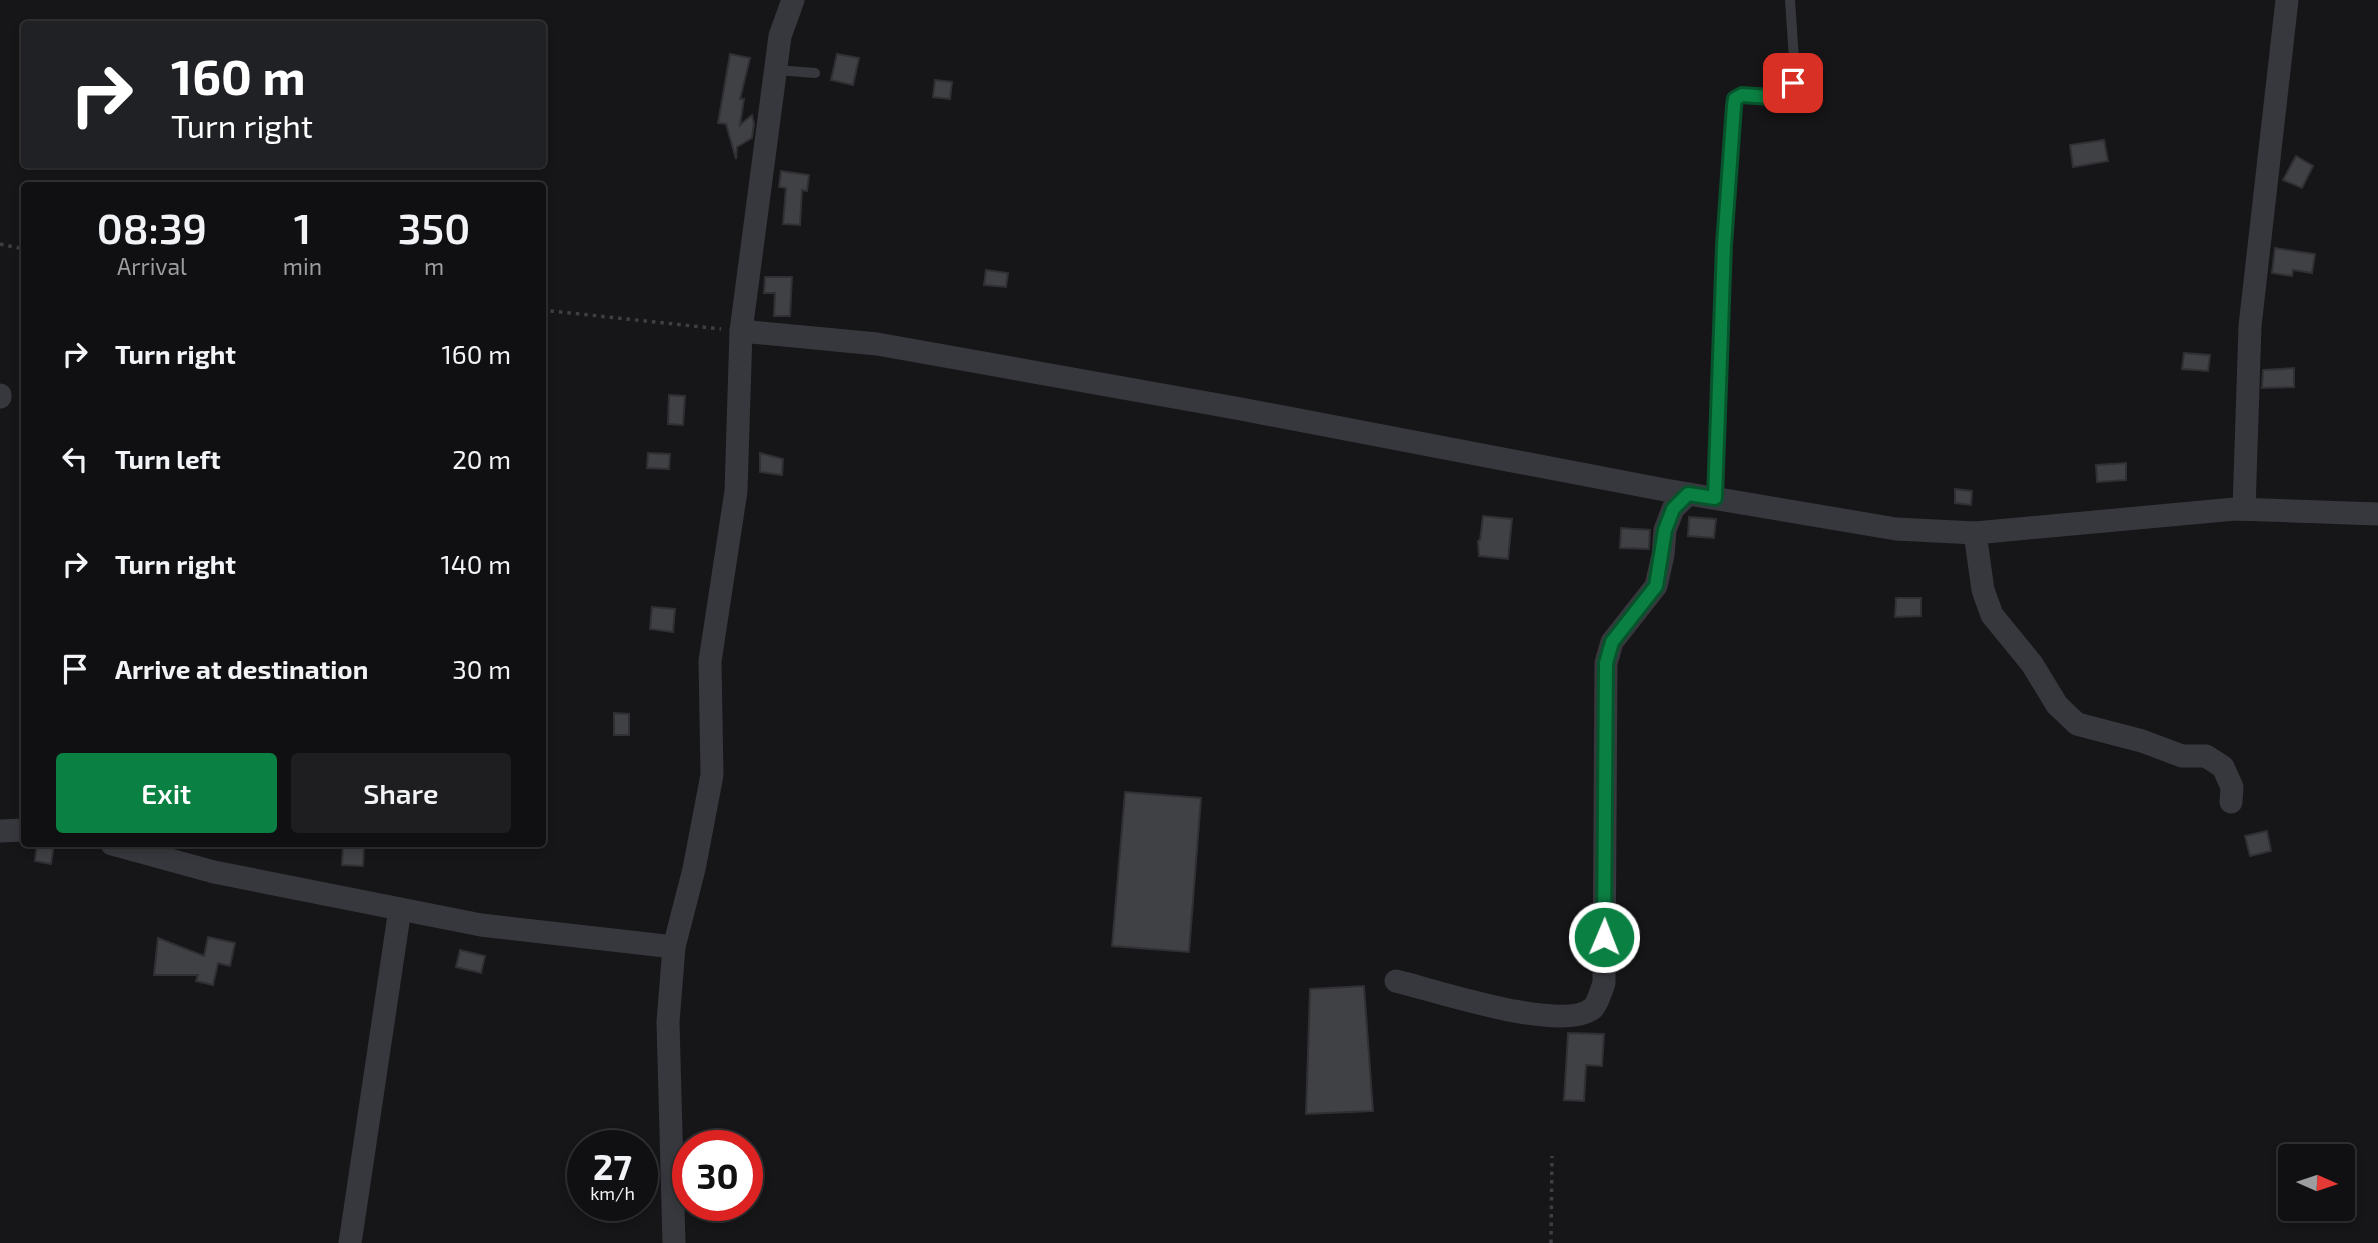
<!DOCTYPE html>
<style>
body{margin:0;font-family:"Exo 2",sans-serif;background:#1e1e20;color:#f1f3f6;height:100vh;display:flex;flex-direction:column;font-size:26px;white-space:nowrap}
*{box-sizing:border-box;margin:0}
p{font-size:23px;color:#9c9d9f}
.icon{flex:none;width:38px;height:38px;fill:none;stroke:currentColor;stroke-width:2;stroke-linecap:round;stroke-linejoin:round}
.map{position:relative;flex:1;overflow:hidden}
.panel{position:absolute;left:21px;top:182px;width:525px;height:665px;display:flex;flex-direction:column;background:#101012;border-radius:7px;box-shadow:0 4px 10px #0003,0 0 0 2px #303032}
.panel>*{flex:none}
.guide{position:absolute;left:21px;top:21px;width:525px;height:147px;border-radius:7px;box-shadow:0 4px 10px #0003,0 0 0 2px #303032;background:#202124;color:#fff;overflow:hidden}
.needle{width:46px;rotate:93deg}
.buttons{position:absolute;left:2278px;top:1144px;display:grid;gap:14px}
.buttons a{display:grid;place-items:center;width:77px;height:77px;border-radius:7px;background:#101012;box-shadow:0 4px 10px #0003,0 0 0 2px #303032;font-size:35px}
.speed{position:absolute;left:567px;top:1130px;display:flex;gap:14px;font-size:35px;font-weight:700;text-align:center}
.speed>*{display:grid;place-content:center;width:91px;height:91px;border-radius:50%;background:#101012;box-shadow:0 4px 10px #0003,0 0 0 2px #303032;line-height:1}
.speed small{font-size:18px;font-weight:400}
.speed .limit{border:10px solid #d22;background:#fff;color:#111}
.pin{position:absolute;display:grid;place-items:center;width:60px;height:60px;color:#fff;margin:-30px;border-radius:14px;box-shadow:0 4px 10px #0006}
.me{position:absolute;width:77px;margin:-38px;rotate:1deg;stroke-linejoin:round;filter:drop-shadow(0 0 5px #0008)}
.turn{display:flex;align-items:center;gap:24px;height:147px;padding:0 35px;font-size:32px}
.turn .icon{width:91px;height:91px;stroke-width:2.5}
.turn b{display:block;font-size:49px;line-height:60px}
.eta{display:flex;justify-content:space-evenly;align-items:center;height:119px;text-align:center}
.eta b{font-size:42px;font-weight:600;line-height:49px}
.button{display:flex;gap:14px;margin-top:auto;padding:14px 35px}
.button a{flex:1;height:80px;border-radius:7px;background:#0b8043;color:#fff;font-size:28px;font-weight:600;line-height:80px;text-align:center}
.button a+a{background:#1e1e20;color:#f1f3f6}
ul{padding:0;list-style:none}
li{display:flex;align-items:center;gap:21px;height:105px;padding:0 35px}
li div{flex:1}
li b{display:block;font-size:26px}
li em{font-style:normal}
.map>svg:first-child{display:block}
.building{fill:#404145;stroke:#303034;stroke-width:2}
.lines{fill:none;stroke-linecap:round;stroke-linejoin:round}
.path{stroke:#3d3f44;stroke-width:3.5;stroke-dasharray:3.5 5;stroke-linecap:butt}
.service{stroke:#37383d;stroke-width:10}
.minor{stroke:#37383d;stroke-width:23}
.route-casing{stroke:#07532c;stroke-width:18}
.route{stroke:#0b8043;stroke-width:12}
</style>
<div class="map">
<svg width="2378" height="1243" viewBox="0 0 2378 1243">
<rect width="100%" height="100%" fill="#161618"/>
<!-- building -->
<g class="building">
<polygon points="730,54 750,58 740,99 744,99 740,125 752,115 754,124 752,138 737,147 736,159 726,124 718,123"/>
<polygon points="837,54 859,58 853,85 831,80"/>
<polygon points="935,80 952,82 950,99 933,97"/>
<polygon points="2104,140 2108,161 2073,167 2070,145"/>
<polygon points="2296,156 2313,166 2302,188 2283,180"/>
<polygon points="781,171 809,175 807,191 802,190 800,225 783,224 786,188 779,187"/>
<polygon points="2275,248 2315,254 2312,273 2293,270 2292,276 2272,273"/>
<polygon points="986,270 1008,273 1006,287 984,285"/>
<polygon points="765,277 792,277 790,316 774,316 775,293 764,293"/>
<polygon points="2184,353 2210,355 2208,371 2182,369"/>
<polygon points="2294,368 2294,387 2262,388 2263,370"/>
<polygon points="669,395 685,396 683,425 668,424"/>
<polygon points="648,453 670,454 669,469 647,468"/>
<polygon points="760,453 783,459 782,475 760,472"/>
<polygon points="2126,463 2126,480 2097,482 2096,465"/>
<polygon points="1955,489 1972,491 1971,505 1955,503"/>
<polygon points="1483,516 1512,519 1508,559 1479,556 1478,541 1480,540"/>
<polygon points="1689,517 1716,519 1714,538 1688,536"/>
<polygon points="1621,528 1650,530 1649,549 1620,548"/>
<polygon points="1896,598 1921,598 1921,616 1895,617"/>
<polygon points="652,607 675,609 673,632 650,629"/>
<polygon points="614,713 629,714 629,735 614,735"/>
<polygon points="1125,792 1201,798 1189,952 1112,946"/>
<polygon points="2267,831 2271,851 2250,856 2245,836"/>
<polygon points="37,844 54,844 51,864 35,861"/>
<polygon points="343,844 364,844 363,866 342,865"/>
<polygon points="208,937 235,943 230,966 218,963 213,985 196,981 198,975 154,975 158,938 204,956"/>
<polygon points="460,950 485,956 481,973 456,967"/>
<polygon points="1364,986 1373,1111 1306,1114 1310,989"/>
<polygon points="1568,1033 1604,1034 1602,1066 1586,1065 1584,1101 1564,1100"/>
</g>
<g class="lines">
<!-- path -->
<g class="path">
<polyline points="0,244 24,249"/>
<polyline points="542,310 721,329"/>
<polyline points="1551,1243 1552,1156"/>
</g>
<!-- service -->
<g class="service">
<polyline points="776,70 815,73"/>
<polyline points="1715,498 1724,245 1734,106 1735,99 1742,95 1784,98 1790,94 1794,59 1790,0"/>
</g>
<!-- minor -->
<g class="minor">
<polyline points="741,331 877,344 1241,409 1665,490 1896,529 1975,533 2235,509 2378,514"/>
<polyline points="0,397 0,395"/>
<polyline points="2244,509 2250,326 2287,0"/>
<polyline points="1975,533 1983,590 1992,615 2032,664 2057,705 2077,724 2142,741 2182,756 2206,756 2223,767 2232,787 2231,802"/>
<polyline points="0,831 24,830"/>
<polyline points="112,844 214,872 481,925 674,947"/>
<path d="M1396 981C1434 990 1563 1034 1593 1008 1598 1003 1601 991 1604 983L1606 663 1612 642 1656 586 1663 555 1665 530 1673 509 1688 494"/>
<polyline points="350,1243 400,909"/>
<polyline points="674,1243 668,1022 674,947 694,869 712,775 710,661 736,491 741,331 780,36 793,0"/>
</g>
</g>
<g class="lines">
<defs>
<polyline id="route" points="1604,937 1606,663 1612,642 1656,586 1665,530 1673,509 1688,494 1715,498 1724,245 1734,106 1735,99 1742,95 1784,98 1790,94 1793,83"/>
</defs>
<!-- route casing -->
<use href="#route" class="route-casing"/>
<!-- route -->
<use href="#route" class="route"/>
</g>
</svg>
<div class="buttons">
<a><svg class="needle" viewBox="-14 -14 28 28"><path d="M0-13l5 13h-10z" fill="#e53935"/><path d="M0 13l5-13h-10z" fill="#9c9d9f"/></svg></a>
</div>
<div class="speed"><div>27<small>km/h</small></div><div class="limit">30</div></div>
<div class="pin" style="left:1793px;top:83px;background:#d93025"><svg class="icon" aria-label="arrive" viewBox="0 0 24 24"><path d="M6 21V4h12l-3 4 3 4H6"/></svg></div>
<svg class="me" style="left:1604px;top:937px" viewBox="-20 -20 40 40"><circle r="17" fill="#0b8043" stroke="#fff" stroke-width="3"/><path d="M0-11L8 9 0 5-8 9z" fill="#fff"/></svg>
<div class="guide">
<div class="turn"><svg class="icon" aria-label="right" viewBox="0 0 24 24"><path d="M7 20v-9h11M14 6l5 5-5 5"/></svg><div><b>160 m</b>Turn right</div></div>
</div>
<section class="panel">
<div class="eta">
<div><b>08:39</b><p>Arrival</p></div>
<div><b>1</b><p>min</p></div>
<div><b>350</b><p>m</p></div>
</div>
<ul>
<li><svg class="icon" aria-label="right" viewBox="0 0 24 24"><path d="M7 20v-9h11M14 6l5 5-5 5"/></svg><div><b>Turn right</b></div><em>160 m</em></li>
<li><svg class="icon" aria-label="left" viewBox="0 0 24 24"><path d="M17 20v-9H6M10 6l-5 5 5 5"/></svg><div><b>Turn left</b></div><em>20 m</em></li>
<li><svg class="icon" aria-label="right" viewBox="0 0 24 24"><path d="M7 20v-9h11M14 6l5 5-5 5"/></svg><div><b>Turn right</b></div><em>140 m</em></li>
<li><svg class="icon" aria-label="arrive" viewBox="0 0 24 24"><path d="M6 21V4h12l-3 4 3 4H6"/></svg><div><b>Arrive at destination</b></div><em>30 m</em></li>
</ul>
<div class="button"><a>Exit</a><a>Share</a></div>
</section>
</div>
